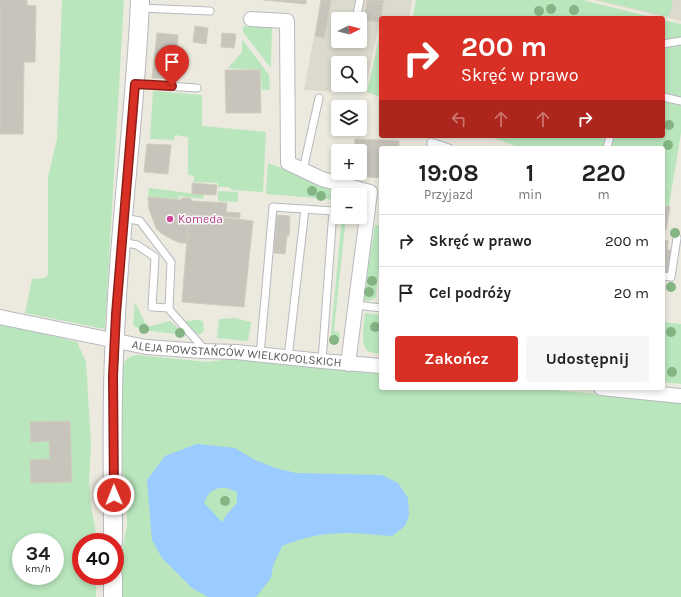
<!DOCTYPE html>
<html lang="pl">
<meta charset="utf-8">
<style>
body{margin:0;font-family:Karla,sans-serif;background:#f6f6f6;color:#222;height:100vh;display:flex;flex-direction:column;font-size:15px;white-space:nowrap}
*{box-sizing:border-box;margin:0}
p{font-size:13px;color:#767676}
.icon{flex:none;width:22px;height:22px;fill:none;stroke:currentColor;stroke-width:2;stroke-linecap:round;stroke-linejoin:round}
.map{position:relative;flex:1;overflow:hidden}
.sheet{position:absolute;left:379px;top:146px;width:286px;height:244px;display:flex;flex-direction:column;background:#fff;border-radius:4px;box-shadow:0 2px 6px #0003}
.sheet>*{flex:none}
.hud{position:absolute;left:379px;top:16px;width:286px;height:122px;border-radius:4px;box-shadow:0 2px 6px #0003;background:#d93025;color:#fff;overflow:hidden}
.needle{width:26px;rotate:84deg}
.controls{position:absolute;left:331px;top:12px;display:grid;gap:8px}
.controls a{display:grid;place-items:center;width:36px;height:36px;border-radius:4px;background:#fff;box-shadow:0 2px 6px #0003;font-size:20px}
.speed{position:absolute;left:12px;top:533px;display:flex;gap:8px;font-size:20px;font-weight:700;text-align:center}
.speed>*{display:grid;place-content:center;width:52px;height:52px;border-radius:50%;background:#fff;box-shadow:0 2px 6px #0003;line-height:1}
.speed small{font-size:10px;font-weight:400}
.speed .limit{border:6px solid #d22;background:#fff;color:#111}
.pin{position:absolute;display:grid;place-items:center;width:34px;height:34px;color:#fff;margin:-41px -17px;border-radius:50% 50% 50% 0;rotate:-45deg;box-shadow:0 0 4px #0007}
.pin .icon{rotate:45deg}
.me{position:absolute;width:44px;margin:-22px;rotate:359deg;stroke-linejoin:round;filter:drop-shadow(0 0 3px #0008)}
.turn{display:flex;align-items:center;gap:14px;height:84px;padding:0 16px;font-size:18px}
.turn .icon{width:52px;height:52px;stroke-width:2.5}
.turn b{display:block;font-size:28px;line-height:34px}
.lanes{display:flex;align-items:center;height:38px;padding:0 16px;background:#0003;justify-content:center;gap:20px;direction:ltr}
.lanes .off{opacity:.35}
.eta{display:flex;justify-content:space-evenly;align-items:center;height:68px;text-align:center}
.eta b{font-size:24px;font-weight:700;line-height:28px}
.action{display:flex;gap:8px;margin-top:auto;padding:8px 16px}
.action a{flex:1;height:46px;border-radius:4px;background:#d93025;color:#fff;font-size:16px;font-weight:700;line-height:46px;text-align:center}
.action a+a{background:#f6f6f6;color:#222}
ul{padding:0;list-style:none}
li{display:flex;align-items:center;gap:12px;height:52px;padding:0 16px;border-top:1px solid #e0e0e0}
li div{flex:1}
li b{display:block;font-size:15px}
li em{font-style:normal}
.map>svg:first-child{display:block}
.education{fill:#dcd9cd;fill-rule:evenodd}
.green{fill:#b9e6bd;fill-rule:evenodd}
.water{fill:#9bcbff;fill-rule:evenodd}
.building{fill:#c7c4bc;stroke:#d1ccbd}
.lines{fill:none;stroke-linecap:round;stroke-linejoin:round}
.service-casing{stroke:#b7b9bf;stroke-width:9}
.minor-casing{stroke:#b7b9bf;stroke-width:16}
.tertiary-casing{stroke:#b7b9bf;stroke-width:20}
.service{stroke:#fff;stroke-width:7}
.minor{stroke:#fff;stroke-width:14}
.tertiary{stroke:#fff;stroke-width:18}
.tree{fill:#85b485}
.route-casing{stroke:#8d1f18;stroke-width:10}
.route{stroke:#d93025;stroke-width:7}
.hotel-dot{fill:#d1479c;stroke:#fff;stroke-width:1.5}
.labels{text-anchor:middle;stroke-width:3;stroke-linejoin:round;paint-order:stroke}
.hotel-label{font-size:12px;fill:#b23c85;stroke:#fff;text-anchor:start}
.street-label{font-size:12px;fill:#585b61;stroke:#fff}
</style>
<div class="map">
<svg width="681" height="597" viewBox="0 0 681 597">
<rect width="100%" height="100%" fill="#eceade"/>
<!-- education -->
<g class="education">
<path d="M321 0H412L409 18 380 19 365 93 304 90ZM338 19H360V41H338ZM338 63H360V85H338Z"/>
<polygon points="594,0 681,0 681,21"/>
</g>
<!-- green -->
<g class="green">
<polygon points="62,0 124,0 105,329 25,313 32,279 45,278 48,275 48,177 57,139"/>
<polygon points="416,0 582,0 656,18 413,18"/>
<polygon points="598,0 673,0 669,17"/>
<polygon points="663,20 681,24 681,133 665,229 663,229 663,148 521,148 488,136 663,136"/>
<polygon points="243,26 272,28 271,68 243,32"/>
<polygon points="381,30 381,97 367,92"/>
<polygon points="242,39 269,75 270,90 262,90 260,70 228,68 242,52"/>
<polygon points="153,91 202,95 202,126 266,132 263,192 232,190 228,187 218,187 218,183 194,182 194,176 188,175 188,137 175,135 174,140 150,139"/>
<polygon points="268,163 349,192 349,195 338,195 338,200 266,194"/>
<polygon points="149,188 204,195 203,199 179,196 178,199 148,197"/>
<polygon points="218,191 238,192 238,202 218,201"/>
<polygon points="342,217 346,217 334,331 339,332 340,338 335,344 330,343"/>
<path d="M375 225 381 226V247L376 297C371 301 368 302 362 300Z"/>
<polygon points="135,302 147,327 170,321 186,335 142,330 134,326 133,323"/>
<path d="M365 313 381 315V354C377 353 371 353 368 351 360 346 364 322 365 313Z"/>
<polygon points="235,318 251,322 248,341 217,338 219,319"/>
<polygon points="198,320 203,321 204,331 199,335 187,325 184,321"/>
<polygon points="663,322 681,324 681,384 663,382"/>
<path d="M0 323 77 342 86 362 91 445 89 483 91 506 95 526 96 542H81V576H96V597H0ZM21 542H55V576H21Z"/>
<path d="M137 355 208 362 236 358 381 373V388H534L681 402V597H121V557L127 525V486L120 460 121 370C124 360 127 357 137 355Z"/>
</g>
<!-- water -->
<path class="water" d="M197 444 235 448 253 459 275 468 296 473 382 475 398 483 408 498 409 515 405 526 392 536C349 532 323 529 282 546L273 566 271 578 256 597H208L192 588 162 558 152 540 147 480 165 456ZM219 488H227L237 492V503C231 511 226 513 223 522 215 517 212 509 204 504 207 495 209 491 219 488Z"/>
<!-- building -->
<g class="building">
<polygon points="0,0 27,0 27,5 36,6 35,62 24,62 23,134 0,134"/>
<polygon points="263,0 306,0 306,4"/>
<polygon points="321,0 331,0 324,38 315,36"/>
<polygon points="367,0 384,0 383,5 367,2"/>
<polygon points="367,2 383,5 380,22 364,20"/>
<polygon points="195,26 208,28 206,44 193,42"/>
<polygon points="157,33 178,35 176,79 152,78"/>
<polygon points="222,33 236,34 234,48 221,47"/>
<polygon points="225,70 260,70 261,113 226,113"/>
<polygon points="355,139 399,141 399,148 381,148 381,178 353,176 353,173 360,173 360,151 354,151"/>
<polygon points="147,144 171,145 168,174 144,172"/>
<polygon points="192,183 217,185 216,195 192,194"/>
<polygon points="148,197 181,200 181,198 191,198 191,201 227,203 226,212 240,213 240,218 189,214 187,243 181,243 173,240 161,233 156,228 149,209"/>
<polygon points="664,206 670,207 666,230 663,229"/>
<polygon points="189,214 253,221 244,307 182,302"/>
<polygon points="277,215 290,216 289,236 275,235"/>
<polygon points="275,235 287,236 285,254 274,253"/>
<polygon points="663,240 668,241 667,250 672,250 669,273 663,272"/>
<polygon points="70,421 72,482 31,483 30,460 50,459 49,441 31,442 30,422"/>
</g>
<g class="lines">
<defs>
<g id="service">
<polyline points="140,8 210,11"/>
<polyline points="356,19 360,0"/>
<polyline points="663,44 681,41"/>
<polyline points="135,84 197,88"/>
<polyline points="663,97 681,101"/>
<polyline points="431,148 431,142 449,148"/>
<polyline points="607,148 610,136"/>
<polyline points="303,170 319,98"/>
<polyline points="121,242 137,245 155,257 152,307 169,308 171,262 140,221 124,218"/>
<polyline points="663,276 671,277 677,238"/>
<polyline points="356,305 381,308"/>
<polyline points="167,307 205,350"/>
<polyline points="260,355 273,207 333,211 322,361"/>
<polyline points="288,358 305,209"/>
</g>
<g id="minor">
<polyline points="251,19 287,21 288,163 322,179 370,192 348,364"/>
<path id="s1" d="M0 317 146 347 202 351 236 352 322 361 381 366"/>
<polyline points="601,388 681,396"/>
</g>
<g id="tertiary">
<path d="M113 542C113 467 111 391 116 316 121 210 136 106 140 0"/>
<polyline points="113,576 113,597"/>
</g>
</defs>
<!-- service casing -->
<use href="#service" class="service-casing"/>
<!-- minor casing -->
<use href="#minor" class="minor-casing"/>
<!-- tertiary casing -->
<use href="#tertiary" class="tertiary-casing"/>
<!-- service -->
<use href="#service" class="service"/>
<!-- minor -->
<use href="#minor" class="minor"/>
<!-- tertiary -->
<use href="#tertiary" class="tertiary"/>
</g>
<!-- trees -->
<g class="tree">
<circle cx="551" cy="9" r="5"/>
<circle cx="574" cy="10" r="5"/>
<circle cx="539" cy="11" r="5"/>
<circle cx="669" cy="125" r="5"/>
<circle cx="668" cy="145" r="5"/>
<circle cx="312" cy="191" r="5"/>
<circle cx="321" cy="196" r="5"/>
<circle cx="675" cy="233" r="5"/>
<circle cx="372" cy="281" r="5"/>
<circle cx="671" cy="287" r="5"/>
<circle cx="369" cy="292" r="5"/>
<circle cx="375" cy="327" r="5"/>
<circle cx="144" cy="329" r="5"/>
<circle cx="671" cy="332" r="5"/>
<circle cx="180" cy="333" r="5"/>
<circle cx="334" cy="340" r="5"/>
<circle cx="672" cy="372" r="5"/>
<circle cx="225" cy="501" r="5"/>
</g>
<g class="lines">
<defs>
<polyline id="route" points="114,495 113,376 116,314 135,84 172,86"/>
</defs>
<!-- route casing -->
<use href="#route" class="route-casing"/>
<!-- route -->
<use href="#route" class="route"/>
</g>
<!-- markers -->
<circle class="hotel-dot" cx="170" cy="219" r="4"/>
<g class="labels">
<!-- hotel labels -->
<g class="hotel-label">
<text x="178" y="223">Komeda</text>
</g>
<!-- street labels -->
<g class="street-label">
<text dy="4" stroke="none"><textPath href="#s1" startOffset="240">ALEJA POWSTAŃCÓW WIELKOPOLSKICH</textPath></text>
</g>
</g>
</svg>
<div class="controls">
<a><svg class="needle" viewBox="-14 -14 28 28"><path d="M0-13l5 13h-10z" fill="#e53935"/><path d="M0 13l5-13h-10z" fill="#767676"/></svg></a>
<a><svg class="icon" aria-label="search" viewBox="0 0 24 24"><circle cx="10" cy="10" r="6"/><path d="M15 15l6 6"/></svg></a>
<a><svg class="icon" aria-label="layers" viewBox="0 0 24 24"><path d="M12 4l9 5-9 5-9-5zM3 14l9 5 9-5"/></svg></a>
<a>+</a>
<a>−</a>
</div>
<div class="speed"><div>34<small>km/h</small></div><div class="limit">40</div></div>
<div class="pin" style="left:172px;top:86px;background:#d93025"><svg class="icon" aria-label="arrive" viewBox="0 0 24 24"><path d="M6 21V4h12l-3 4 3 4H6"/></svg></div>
<svg class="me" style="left:114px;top:495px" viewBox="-20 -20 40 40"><circle r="17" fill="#d93025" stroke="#fff" stroke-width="3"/><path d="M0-11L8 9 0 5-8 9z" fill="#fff"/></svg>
<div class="hud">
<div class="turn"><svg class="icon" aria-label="right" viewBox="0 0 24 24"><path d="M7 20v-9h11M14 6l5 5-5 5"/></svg><div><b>200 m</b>Skręć w prawo</div></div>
<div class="lanes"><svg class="icon off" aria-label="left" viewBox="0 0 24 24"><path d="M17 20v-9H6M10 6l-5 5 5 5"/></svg><svg class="icon off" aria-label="ahead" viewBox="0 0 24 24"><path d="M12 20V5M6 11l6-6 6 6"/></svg><svg class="icon off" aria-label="ahead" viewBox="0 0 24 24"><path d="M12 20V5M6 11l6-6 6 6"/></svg><svg class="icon" aria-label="right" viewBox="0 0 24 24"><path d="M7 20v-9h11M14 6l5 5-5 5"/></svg></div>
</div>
<section class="sheet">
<div class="eta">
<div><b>19:08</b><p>Przyjazd</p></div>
<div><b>1</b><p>min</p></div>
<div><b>220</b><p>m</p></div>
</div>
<ul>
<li><svg class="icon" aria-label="right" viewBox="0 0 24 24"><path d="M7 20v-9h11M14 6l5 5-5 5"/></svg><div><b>Skręć w prawo</b></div><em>200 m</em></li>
<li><svg class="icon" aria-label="arrive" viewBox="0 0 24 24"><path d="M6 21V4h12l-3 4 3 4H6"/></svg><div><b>Cel podróży</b></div><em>20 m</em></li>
</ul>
<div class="action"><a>Zakończ</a><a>Udostępnij</a></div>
</section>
</div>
